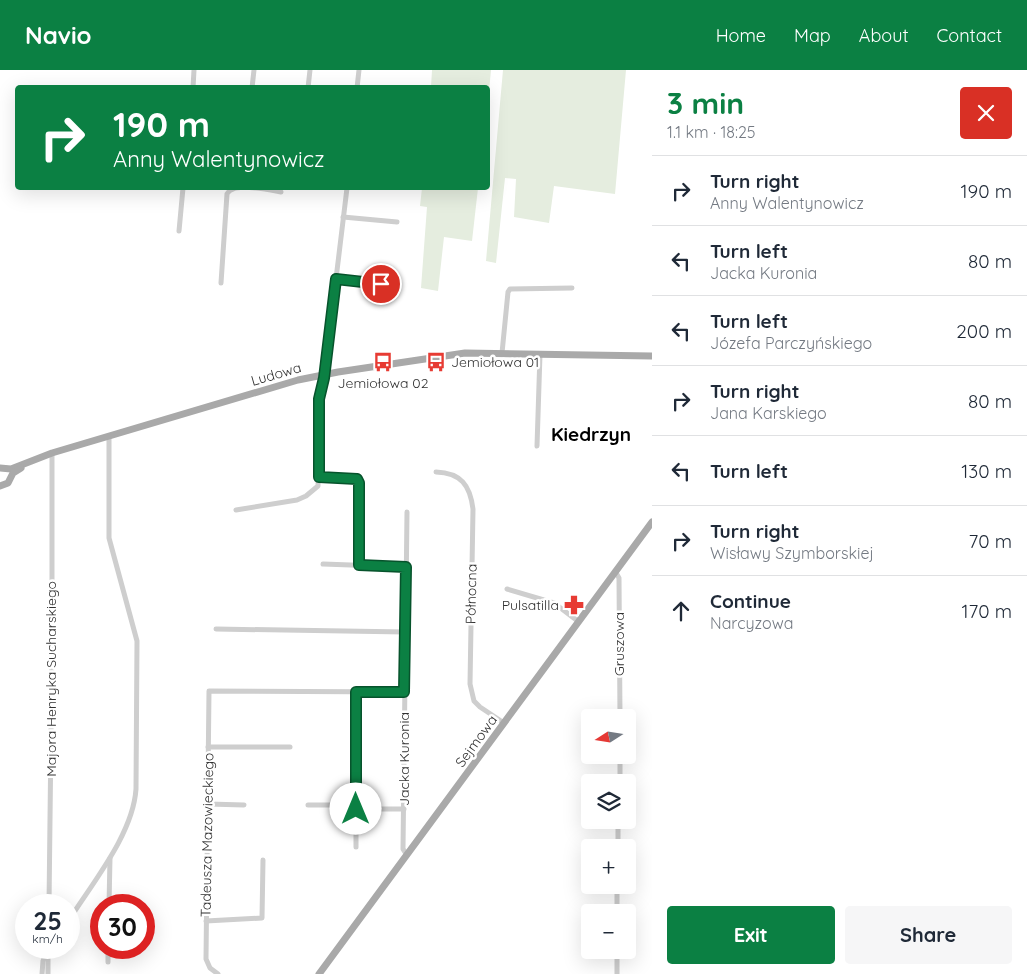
<!DOCTYPE html>
<meta charset="utf-8">
<style>
body{margin:0;font-family:Quicksand,sans-serif;background:#f6f6f7;color:#1f2937;height:100vh;display:flex;flex-direction:column;font-size:19px;white-space:nowrap}
*{box-sizing:border-box;margin:0}
p{font-size:16px;color:#747a83}
.icon{flex:none;width:28px;height:28px;fill:none;stroke:currentColor;stroke-width:2;stroke-linecap:round;stroke-linejoin:round}
.map{position:relative;flex:1;overflow:hidden}
.sheet{display:flex;flex-direction:column;background:#fff;width:375px}
.sheet>*{flex:none}
.hud{position:absolute;left:15px;top:15px;width:475px;height:105px;border-radius:5px;box-shadow:0 5px 20px #0002;background:#0b8043;color:#fff;overflow:hidden}
.needle{width:32px;rotate:258deg}
.tools{position:absolute;left:581px;top:639px;display:grid;gap:10px}
.tools a{display:grid;place-items:center;width:55px;height:55px;border-radius:5px;background:#fff;box-shadow:0 5px 20px #0002;font-size:25px}
.speed{position:absolute;left:15px;top:824px;display:flex;gap:10px;font-size:25px;font-weight:700;text-align:center}
.speed>*{display:grid;place-content:center;width:65px;height:65px;border-radius:50%;background:#fff;box-shadow:0 5px 20px #0002;line-height:1}
.speed small{font-size:12px;font-weight:400}
.speed .limit{border:8px solid #d22;background:#fff;color:#111}
.pin{position:absolute;display:grid;place-items:center;width:42px;height:42px;color:#fff;margin:-21px;border:2px solid #fff;border-radius:50%;box-shadow:0 1px 5px #0007}
.me{position:absolute;width:55px;margin:-28px;rotate:0deg;stroke-linejoin:round;filter:drop-shadow(0 0 4px #0008)}
.turn{display:flex;align-items:center;gap:18px;height:105px;padding:0 15px;font-size:22px}
.turn .icon{width:65px;height:65px;stroke-width:2.5}
.turn b{display:block;font-size:35px;line-height:42px}
.round{display:grid;place-items:center;flex:none;width:52px;height:52px;border-radius:5px;background:#f6f6f7}
.headline{display:flex;align-items:center;justify-content:space-between;height:85px;padding:0 15px}
h1{font-size:30px;font-weight:700;line-height:38px;color:#0b8043}
.cta{display:flex;gap:10px;margin-top:auto;padding:10px 15px}
.cta a{flex:1;height:58px;border-radius:5px;background:#0b8043;color:#fff;font-size:20px;font-weight:700;line-height:58px;text-align:center}
.cta a+a{background:#f6f6f7;color:#1f2937}
ul{padding:0;list-style:none}
li{display:flex;align-items:center;gap:15px;height:70px;padding:0 15px;border-top:1px solid #e0e1e3}
li div{flex:1}
li b{display:block;font-size:19px}
li em{font-style:normal}
header{display:flex;align-items:center;gap:30px;box-sizing:border-box;height:70px;padding:0 25px;background:#0b8043;color:#fff}
header strong{font-size:24px}
nav{display:flex;gap:28px;margin-inline-start:auto;font-size:18px}
main{display:flex;flex:1;min-height:0}
.map>svg:first-child{display:block}
.green{fill:#e5eddf}
.lines{fill:none;stroke-linecap:round;stroke-linejoin:round}
.minor{stroke:#cecece;stroke-width:5}
.major{stroke:#a9a9a9;stroke-width:7}
.route-casing{stroke:#07532c;stroke-width:12}
.route{stroke:#0b8043;stroke-width:9}
.labels{text-anchor:middle;stroke-width:5;stroke-linejoin:round;paint-order:stroke}
.poi-label{font-size:14px;fill:#313131;stroke:#fff;text-anchor:start}
.street-label{font-size:14px;fill:#313131;stroke:#fff}
.district-label{font-size:19px;font-weight:bold;fill:#000;stroke:#fff}
</style>
<header>
<strong>Navio</strong>
<nav><a>Home</a><a>Map</a><a>About</a><a>Contact</a></nav>
</header>
<main>
<div class="map">
<svg width="652" height="904" viewBox="0 0 652 904">
<rect width="100%" height="100%" fill="#fff"/>
<!-- green -->
<g class="green">
<polygon points="432,0 491,0 488,32 488,18 431,17"/>
<polygon points="503,0 626,0 615,124 554,116 549,153 514,147 516,109 505,108 496,193 486,191"/>
<polygon points="422,118 478,118 472,171 444,167 438,221 421,218 427,137 420,136"/>
</g>
<g class="lines">
<!-- minor -->
<g class="minor">
<polyline points="193,18 194,0"/>
<polyline points="252,18 254,0"/>
<polyline points="308,18 310,0"/>
<polyline points="357,18 359,0"/>
<polyline points="343,147 397,152"/>
<polyline points="179,161 183,118"/>
<polyline points="336,209 381,214"/>
<path d="M221 213 227 124C229 121 229 120 233 119 242 114 270 120 281 122"/>
<polyline points="502,283 508,222 510,219 572,218"/>
<polyline points="537,376 540,284"/>
<path d="M436 402C461 403 470 415 473 439L470 614 474 631 480 637 504 653"/>
<polyline points="319,407 352,408 359,410 359,495"/>
<polyline points="236,440 297,430 306,426 318,416 319,329 324,308 347,118"/>
<polyline points="407,442 403,779 407,785"/>
<polyline points="323,494 406,497"/>
<polyline points="615,501 619,508 620,648"/>
<polyline points="507,519 554,533 579,552"/>
<polyline points="216,559 405,562"/>
<polyline points="208,677 290,677"/>
<polyline points="620,712 620,685"/>
<polyline points="208,734 244,735"/>
<polyline points="308,735 330,735 356,739 404,739"/>
<polyline points="356,777 356,622"/>
<polyline points="618,778 618,750"/>
<polyline points="49,835 52,579 52,383"/>
<polyline points="109,835 110,788"/>
<polyline points="617,842 617,815"/>
<path d="M69 850C93 812 133 764 136 719L137 571 109 468V366"/>
<polyline points="206,851 262,848 263,790"/>
<polyline points="48,880 48,904"/>
<polyline points="108,892 108,878"/>
<polyline points="42,904 43,891 48,878"/>
<polyline points="218,904 210,898 206,889 209,621 404,622"/>
<polyline points="617,904 617,880"/>
</g>
<!-- major -->
<g class="major">
<polyline points="0,398 11,399 52,383 298,310 338,302 465,283 652,286"/>
<polyline points="0,416 8,413 13,403 21,398"/>
<polyline points="319,904 652,452"/>
</g>
</g>
<g class="lines">
<defs>
<polyline id="route" points="356,739 356,622 404,622 406,497 359,495 359,413 357,409 319,407 319,329 324,308 336,209 381,214"/>
</defs>
<!-- route casing -->
<use href="#route" class="route-casing"/>
<!-- route -->
<use href="#route" class="route"/>
</g>
<!-- icons -->
<defs>
<symbol id="bus-bare" viewBox="-9 -9 18 18"><path d="M-5-6H5V4H4V6H2V4H-2V6H-4V4H-5ZM-3.5-4V0h7V-4ZM-3.5 1.2v1.5H-2V1.2ZM2 1.2v1.5H3.5V1.2Z" fill="#e73b33" stroke="#fff" stroke-width="2.5" paint-order="stroke"/></symbol>
<symbol id="pharmacy-bare" viewBox="-9 -9 18 18"><path d="M-2-6h4v4h4v4h-4v4h-4v-4h-4v-4h4Z" fill="#e73b33" stroke="#fff" stroke-width="2.5" paint-order="stroke"/></symbol>
</defs>
<g fill-rule="evenodd">
<use href="#bus-bare" x="369" y="278" width="28" height="28"/>
<use href="#bus-bare" x="422" y="278" width="28" height="28"/>
<use href="#pharmacy-bare" x="560" y="521" width="28" height="28"/>
</g>
<g class="labels">
<!-- poi labels -->
<g class="poi-label">
<text x="451" y="297">Jemiołowa 01</text>
<text x="383" y="318" text-anchor="middle">Jemiołowa 02</text>
<text x="559" y="540" text-anchor="end">Pulsatilla</text>
</g>
<!-- street labels -->
<g class="street-label">
<text transform="translate(276 304) rotate(-16)" y="5">Ludowa</text>
<text transform="translate(471 524) rotate(-89)" y="5">Północna</text>
<text transform="translate(619 574) rotate(-90)" y="5">Gruszowa</text>
<text transform="translate(51 609) rotate(-90)" y="5">Majora Henryka Sucharskiego</text>
<text transform="translate(476 671) rotate(-54)" y="5">Sejmowa</text>
<text transform="translate(404 689) rotate(-90)" y="5">Jacka Kuronia</text>
<text transform="translate(207 765) rotate(-89)" y="5">Tadeusza Mazowieckiego</text>
</g>
<!-- district labels -->
<g class="district-label">
<text x="591" y="371">Kiedrzyn</text>
</g>
</g>
</svg>
<div class="tools">
<a><svg class="needle" viewBox="-14 -14 28 28"><path d="M0-13l5 13h-10z" fill="#e53935"/><path d="M0 13l5-13h-10z" fill="#747a83"/></svg></a>
<a><svg class="icon" aria-label="layers" viewBox="0 0 24 24"><path d="M12 4l9 5-9 5-9-5zM3 14l9 5 9-5"/></svg></a>
<a>+</a>
<a>−</a>
</div>
<div class="speed"><div>25<small>km/h</small></div><div class="limit">30</div></div>
<div class="pin" style="left:381px;top:214px;background:#d93025"><svg class="icon" aria-label="arrive" viewBox="0 0 24 24"><path d="M6 21V4h12l-3 4 3 4H6"/></svg></div>
<svg class="me" style="left:356px;top:739px" viewBox="-20 -20 40 40"><circle r="19" fill="#fff"/><path d="M0-13L10 11 0 6-10 11z" fill="#0b8043"/></svg>
<div class="hud">
<div class="turn"><svg class="icon" aria-label="right" viewBox="0 0 24 24"><path d="M7 20v-9h11M14 6l5 5-5 5"/></svg><div><b>190 m</b>Anny Walentynowicz</div></div>
</div>
</div>
<section class="sheet">
<div class="headline"><div><h1>3 min</h1><p>1.1 km · 18:25</p></div><a class="round" style="background:#d93025;color:#fff"><svg class="icon" aria-label="close" viewBox="0 0 24 24"><path d="M6 6l12 12M18 6L6 18"/></svg></a></div>
<ul>
<li><svg class="icon" aria-label="right" viewBox="0 0 24 24"><path d="M7 20v-9h11M14 6l5 5-5 5"/></svg><div><b>Turn right</b><p>Anny Walentynowicz</p></div><em>190 m</em></li>
<li><svg class="icon" aria-label="left" viewBox="0 0 24 24"><path d="M17 20v-9H6M10 6l-5 5 5 5"/></svg><div><b>Turn left</b><p>Jacka Kuronia</p></div><em>80 m</em></li>
<li><svg class="icon" aria-label="left" viewBox="0 0 24 24"><path d="M17 20v-9H6M10 6l-5 5 5 5"/></svg><div><b>Turn left</b><p>Józefa Parczyńskiego</p></div><em>200 m</em></li>
<li><svg class="icon" aria-label="right" viewBox="0 0 24 24"><path d="M7 20v-9h11M14 6l5 5-5 5"/></svg><div><b>Turn right</b><p>Jana Karskiego</p></div><em>80 m</em></li>
<li><svg class="icon" aria-label="left" viewBox="0 0 24 24"><path d="M17 20v-9H6M10 6l-5 5 5 5"/></svg><div><b>Turn left</b></div><em>130 m</em></li>
<li><svg class="icon" aria-label="right" viewBox="0 0 24 24"><path d="M7 20v-9h11M14 6l5 5-5 5"/></svg><div><b>Turn right</b><p>Wisławy Szymborskiej</p></div><em>70 m</em></li>
<li><svg class="icon" aria-label="ahead" viewBox="0 0 24 24"><path d="M12 20V5M6 11l6-6 6 6"/></svg><div><b>Continue</b><p>Narcyzowa</p></div><em>170 m</em></li>
</ul>
<div class="cta"><a>Exit</a><a>Share</a></div>
</section>
</main>
